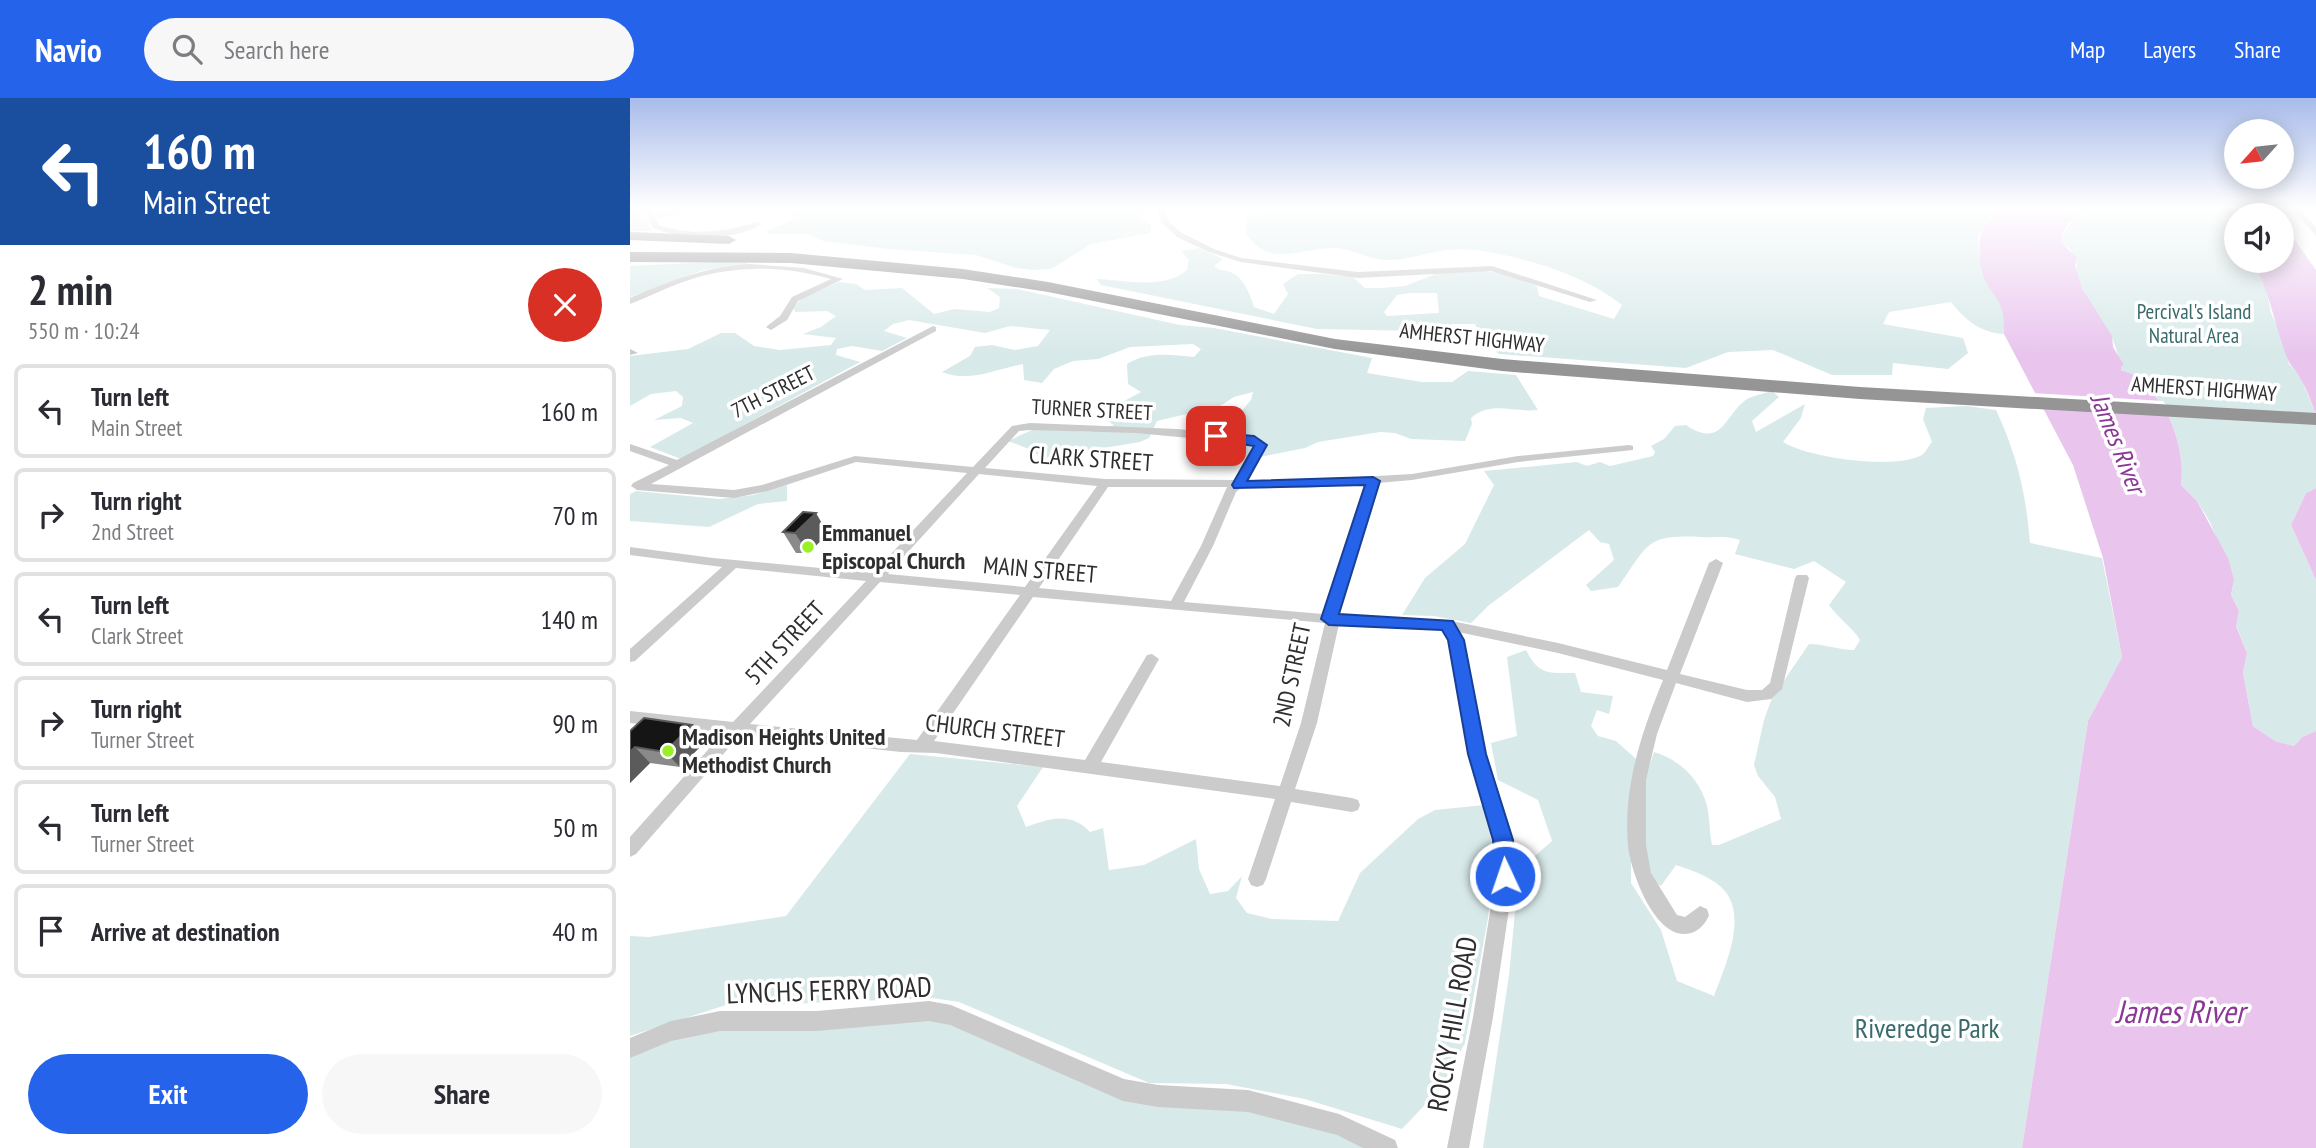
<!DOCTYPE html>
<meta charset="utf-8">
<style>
body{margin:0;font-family:"PT Sans Narrow",sans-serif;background:#f7f7f7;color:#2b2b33;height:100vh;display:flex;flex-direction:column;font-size:26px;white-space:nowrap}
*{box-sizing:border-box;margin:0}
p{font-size:23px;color:#7c7c81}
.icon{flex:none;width:38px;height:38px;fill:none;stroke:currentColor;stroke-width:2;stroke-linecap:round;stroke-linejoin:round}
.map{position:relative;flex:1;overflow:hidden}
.panel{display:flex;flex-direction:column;background:#fff;width:630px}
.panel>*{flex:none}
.hud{background:#1a4fa0;color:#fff;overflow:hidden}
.needle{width:46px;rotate:243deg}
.controls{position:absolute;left:1594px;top:21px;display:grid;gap:14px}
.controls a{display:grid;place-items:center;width:70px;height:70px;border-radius:50%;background:#fff;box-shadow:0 4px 18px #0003;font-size:35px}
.pin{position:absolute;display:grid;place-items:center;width:60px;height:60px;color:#fff;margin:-30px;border-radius:14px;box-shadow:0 4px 10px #0006}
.me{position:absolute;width:77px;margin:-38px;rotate:357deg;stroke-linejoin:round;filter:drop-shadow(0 0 5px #0008)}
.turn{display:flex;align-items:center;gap:24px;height:147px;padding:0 28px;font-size:32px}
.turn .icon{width:91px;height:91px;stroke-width:2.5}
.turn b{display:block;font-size:49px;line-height:60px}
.round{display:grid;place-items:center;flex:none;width:74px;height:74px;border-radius:37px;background:#f7f7f7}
.head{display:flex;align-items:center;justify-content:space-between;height:119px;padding:0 28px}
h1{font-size:42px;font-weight:700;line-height:52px}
.action{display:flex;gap:14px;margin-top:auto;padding:14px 28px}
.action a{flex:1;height:80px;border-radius:42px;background:#2563eb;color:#fff;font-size:28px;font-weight:700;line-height:80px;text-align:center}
.action a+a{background:#f7f7f7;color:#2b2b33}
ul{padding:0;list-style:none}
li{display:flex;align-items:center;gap:21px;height:94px;margin:0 14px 10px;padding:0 14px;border:4px solid #e1e1e2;border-radius:10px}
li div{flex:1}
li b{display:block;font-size:26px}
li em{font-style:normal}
header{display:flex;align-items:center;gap:42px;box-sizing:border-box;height:98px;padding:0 35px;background:#2563eb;color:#fff}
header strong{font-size:33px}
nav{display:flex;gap:38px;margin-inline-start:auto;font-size:24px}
.search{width:490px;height:63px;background:#f7f7f7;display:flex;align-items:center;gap:18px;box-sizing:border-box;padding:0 24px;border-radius:38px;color:#7c7c81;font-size:26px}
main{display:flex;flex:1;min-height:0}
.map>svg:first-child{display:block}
.green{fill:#d8e9e9;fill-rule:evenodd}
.water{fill:#e9c5ee}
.pier{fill:#fff}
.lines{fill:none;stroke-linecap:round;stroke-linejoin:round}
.minor{fill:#cbcbcb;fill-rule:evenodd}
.tertiary{fill:#cbcbcb;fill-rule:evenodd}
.motorway{fill:#959595;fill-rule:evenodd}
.wall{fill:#8a8a8a}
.shaded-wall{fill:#5b5b5b}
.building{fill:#151515;stroke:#5b5b5b;stroke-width:2}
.route{fill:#2563eb;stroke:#184099;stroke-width:2}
.poi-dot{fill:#99f025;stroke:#fff;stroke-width:2.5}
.labels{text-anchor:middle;stroke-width:7;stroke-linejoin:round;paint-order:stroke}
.far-park-label{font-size:21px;fill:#396b6c;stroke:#fff}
.far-street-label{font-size:21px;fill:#2e2e2e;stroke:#fff}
.street-label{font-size:24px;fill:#2e2e2e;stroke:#fff}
.poi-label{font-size:24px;font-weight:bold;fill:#2e2e2e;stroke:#fff;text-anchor:start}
.water-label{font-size:26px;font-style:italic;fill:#8b3795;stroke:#fff}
.near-street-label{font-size:28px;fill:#2e2e2e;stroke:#fff}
.near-park-label{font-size:28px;fill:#396b6c;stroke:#fff}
.near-water-label{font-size:32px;font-style:italic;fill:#8b3795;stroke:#fff}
</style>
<header>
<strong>Navio</strong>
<div class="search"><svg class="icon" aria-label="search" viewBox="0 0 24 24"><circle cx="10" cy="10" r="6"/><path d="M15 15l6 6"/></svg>Search here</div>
<nav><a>Map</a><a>Layers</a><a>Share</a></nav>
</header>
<main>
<section class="panel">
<div class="hud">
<div class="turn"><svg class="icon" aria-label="left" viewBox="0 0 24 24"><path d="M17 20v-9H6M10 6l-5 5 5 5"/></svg><div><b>160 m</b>Main Street</div></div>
</div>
<div class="head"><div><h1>2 min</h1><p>550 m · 10:24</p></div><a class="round" style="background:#d93025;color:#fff"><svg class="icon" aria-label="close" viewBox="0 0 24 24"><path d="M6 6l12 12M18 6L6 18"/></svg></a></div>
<ul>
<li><svg class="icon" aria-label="left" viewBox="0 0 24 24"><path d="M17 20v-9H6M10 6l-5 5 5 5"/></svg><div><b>Turn left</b><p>Main Street</p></div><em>160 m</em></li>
<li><svg class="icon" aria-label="right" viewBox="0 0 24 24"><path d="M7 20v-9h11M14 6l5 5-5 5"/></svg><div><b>Turn right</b><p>2nd Street</p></div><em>70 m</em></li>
<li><svg class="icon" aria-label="left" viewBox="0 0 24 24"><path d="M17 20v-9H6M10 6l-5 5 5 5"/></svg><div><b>Turn left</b><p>Clark Street</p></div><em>140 m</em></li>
<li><svg class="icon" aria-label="right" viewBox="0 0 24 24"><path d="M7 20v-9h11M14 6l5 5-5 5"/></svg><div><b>Turn right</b><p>Turner Street</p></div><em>90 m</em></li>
<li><svg class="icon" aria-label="left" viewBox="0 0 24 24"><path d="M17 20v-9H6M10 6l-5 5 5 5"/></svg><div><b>Turn left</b><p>Turner Street</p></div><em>50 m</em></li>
<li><svg class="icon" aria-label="arrive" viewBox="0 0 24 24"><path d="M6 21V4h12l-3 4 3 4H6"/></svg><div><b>Arrive at destination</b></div><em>40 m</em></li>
</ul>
<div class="action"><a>Exit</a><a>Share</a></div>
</section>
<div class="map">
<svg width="1686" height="1050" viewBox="0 0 1686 1050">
<rect width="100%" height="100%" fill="#fff"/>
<!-- green -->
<g class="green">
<polygon points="16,109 92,110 16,121 23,133 0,133 0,116"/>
<polygon points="158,109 517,109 511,120 522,128 520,135 461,146 421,171 402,172 386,170 346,157 259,151 193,143 178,136 138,136 137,133 164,121"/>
<path d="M643 109H1377L1362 117 1348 139 1351 174 1370 202 1375 217 1374 236C1351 235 1335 222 1321 204L1259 214 1253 226 1333 240 1338 255 1318 271 1263 265 1262 277H1202L1143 252 1098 254 1056 270 869 256 853 242 845 226H824L791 233 687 231 471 187 467 181C495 182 535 192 557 172L559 162 551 153 569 150 593 161 584 168C590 174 593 171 601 174 614 180 620 196 624 209L644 216 658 196 653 186 668 176H692L723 179 735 190H752L775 188 808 175 851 172 880 177 907 188 909 198 984 221 992 207C953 175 884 155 833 151 807 150 780 163 754 162 738 161 723 151 707 150 672 148 640 173 615 134L617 118ZM780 195H807L809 215 757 218 754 214 767 197Z"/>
<path d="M1454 109H1591L1606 136V163H1622L1624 165 1637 195 1641 215 1650 233 1659 266 1670 278 1686 316V390L1676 395 1661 427 1686 482V633L1672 639 1664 648 1645 643 1623 628 1613 575 1617 555 1606 527 1609 513 1601 497 1604 482 1580 424 1567 403 1551 387C1555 362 1545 323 1529 303 1525 297 1518 294 1512 289L1511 287 1514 284 1505 277 1491 272C1490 262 1485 245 1480 236 1471 217 1441 184 1447 163L1440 151 1432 145C1432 129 1447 122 1454 109Z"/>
<polygon points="85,164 116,165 120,168 73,172 0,199 0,168"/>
<path d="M209 184 226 186 235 192 272 190 304 216 325 211 360 214 369 210 370 199 357 190 387 191 550 227 584 230 742 260 737 275 792 284H822L838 273 886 277 908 312C885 315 861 302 841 320L842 326 835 343 781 341 765 335 750 334 688 344 675 350 609 363 595 356 597 345 615 332 614 318 610 315 621 302 623 294 604 299 590 308 527 323 519 340 510 344 413 360 399 351 378 343 404 331 462 334 484 327 468 317 511 294 498 286 497 266C518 253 541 257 564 259L571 251 563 246 500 249 468 261 443 263 424 271 412 285 394 282 393 266C365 271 341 285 312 274L340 258 345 249 362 247 385 252 408 248 420 232 380 228 355 235 279 222 263 226 254 233 277 240 252 253 222 248 207 251 206 257 230 264 51 361 20 349 63 325 51 320 24 322 52 308 53 299 46 293 21 296 0 308V258L58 251 91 235H105L124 248 150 252 201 247 206 240 173 236 191 229 206 218 197 213 165 214 164 209 174 198Z"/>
<path d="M1142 293 1149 299 1122 323 1126 334 1175 306 1171 320 1153 344C1178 360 1266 372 1292 357 1296 354 1299 347 1302 344L1293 321 1296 310 1336 308 1366 312C1387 357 1396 395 1400 445L1472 460 1492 559 1458 623 1392 1050H853L879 877 889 772 922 743 908 702 868 682 861 645 887 638 877 559 896 552C909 577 917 575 945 575L951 594 983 598 979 616 967 612 961 628 968 638 986 643 1006 661 1001 725V785L1031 832 1047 883 1084 898C1095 868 1120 815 1091 789 1079 778 1061 772 1046 767L1031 788 1020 782 1013 752V687L1024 654C1050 662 1070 681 1077 708 1080 720 1079 734 1082 747H1089L1151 721 1145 699 1128 678 1124 667 1134 622 1142 600 1179 546C1195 546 1208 552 1224 552L1230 542C1222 529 1209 521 1199 507L1216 484 1184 463 1164 471 1105 456 1110 442C1093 437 1087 440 1071 439 1015 436 1018 447 988 489L961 493 956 487 984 462 979 446 970 444 959 432 858 508 841 525 804 518 772 517 795 480 835 446 864 387 854 373 947 364 957 368 970 364 980 368 1023 358 1025 354 1021 348 1034 341 1045 328 1056 327C1094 353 1095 313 1119 300 1126 297 1135 295 1142 293Z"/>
<polygon points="157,387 157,403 128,406 79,429 0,423 0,396 6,393 89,401 123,397"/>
<path d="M280 656 413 669 387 708 396 729C419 721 440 713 460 734L473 730 479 772 514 767 566 741 569 771 580 796 598 793 612 778 606 800 617 815 642 821 708 823 730 775 788 721 805 712 854 707 864 755 858 820 835 945 810 991 772 1031 675 1001 596 986 519 985 329 904 302 900 131 907 124 898 0 938V838L19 839 156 818Z"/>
<polygon points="295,921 316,925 489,1000 616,1012 705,1036 736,1050 0,1050 0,957 63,933"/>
</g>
<!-- water -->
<g class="water">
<path d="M1377 109H1454C1449 118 1429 131 1432 143 1432 147 1444 156 1447 160L1445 168 1452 190 1482 238 1483 249 1494 267 1491 268V272L1505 277 1514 284 1511 287 1512 289C1518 294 1525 297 1529 303 1545 323 1555 362 1551 387L1567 403 1598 460 1604 482 1601 497 1609 513 1606 528 1617 555 1613 575 1623 628 1645 643 1664 648 1672 639 1686 633V1050H1392L1458 623 1492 559 1473 460 1443 367 1374 236C1375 197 1363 203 1352 175 1350 170 1350 163 1350 158 1348 130 1354 124 1377 109Z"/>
<polygon points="1591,109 1642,109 1647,117 1606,117 1606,136"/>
<path d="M1652 124 1686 172V316C1681 304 1677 291 1670 280 1667 273 1661 269 1658 262 1645 229 1640 193 1622 163H1652Z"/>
<polygon points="1686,390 1686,482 1661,427 1676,395"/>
</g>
<!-- pier -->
<polygon class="pier" points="1401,295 1533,303 1540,311 1408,307"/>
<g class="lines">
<!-- minor -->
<g class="minor">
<path d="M5 109C19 109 23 115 29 127 62 139 96 133 128 124L132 126C103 144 55 142 23 130L17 117Z"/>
<polygon points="526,109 534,109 539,124 552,135 584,151 611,160 728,174 862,168 967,202 960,204 861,173 728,180 611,164 579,154 547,139 532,125"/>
<path d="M119 166 174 170 213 181 168 203 157 222 141 232 136 229 150 218 162 199 201 181C154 167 102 167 56 183 37 189 19 199 0 206V200C39 183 76 169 119 166Z"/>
<path d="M303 228 306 229V233L21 386 104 392 132 387 225 358 343 369 382 328 400 325 548 331 613 338 632 342 635 352 619 382H676L782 376 888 358 999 347 1003 348V352L888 364 782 382 748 385 707 517 817 522 928 545 1037 572 1079 465 1086 461 1093 465 1050 576 1117 592H1132L1140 585 1165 480 1167 477H1177L1179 480 1152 591 1141 601 1117 604 1046 585 1027 636 1016 682V747L1021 775 1047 817 1055 819 1070 808 1077 811 1079 817C1076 825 1069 833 1061 835 1026 845 1001 775 998 748 993 689 1011 636 1033 582L928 555 828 534 833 542 855 656 882 742 884 777 863 919 839 1050H817L843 919 866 777 864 742 839 656 819 542 813 532 709 526 687 625 665 691 722 700 728 702 730 707 728 712 722 714 661 704 636 781 633 787 627 789 621 787 618 781 645 701 306 655 271 654 110 637 6 756 0 759V739L93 635 0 625V613L103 624 236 483 106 470 5 563 0 564V551L92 469 0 457V449L83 460 243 475 337 375 226 364 138 393 104 400 7 392 1 388 3 385 39 367 0 353V346L47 362ZM400 332 506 335 623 346V352L607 382 475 381 355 370 389 333ZM349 376 467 388 395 489 258 476ZM736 386 693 516 554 504 583 448 606 394 612 389 676 390ZM478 389H597L571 448 541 503 409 490ZM250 484 390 497 287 642 120 626ZM403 499 695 525 671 625 650 688 471 664 529 561 522 556 517 557 455 662 304 643Z"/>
<polygon points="0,251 8,255 0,257"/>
<polygon points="299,903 321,907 494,981 528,987 618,992 709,1016 765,1042 768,1050 733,1050 707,1037 618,1014 528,1009 493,1003 320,927 299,923 187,933 90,933 41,943 0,960 0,940 41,923 90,913 187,913"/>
</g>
<!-- tertiary -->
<polygon class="tertiary" points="1660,109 1669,109 1686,129 1686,138"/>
<!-- motorway -->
<g class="motorway">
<polygon points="0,134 99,138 106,142 99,146 0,142"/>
<polygon points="0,154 161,155 333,171 418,184 705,241 872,261 1230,289 1686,315 1686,327 1230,301 872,273 705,251 418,194 333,181 161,165 0,164"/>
</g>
</g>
<!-- wall -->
<g class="wall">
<polygon points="153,434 198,436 178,455 166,455"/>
<polygon points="0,633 76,643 50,669 20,665 0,685"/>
</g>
<!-- shaded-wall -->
<g class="shaded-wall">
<polygon points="186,415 198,436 178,455 165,435"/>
<polygon points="62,627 76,643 50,669 35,654"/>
<polygon points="5,649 20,665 0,685 0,654"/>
</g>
<!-- building -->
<g class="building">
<polygon points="173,414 186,415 165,435 153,434"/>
<polygon points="14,620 62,627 35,654 5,649 0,654 0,633"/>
</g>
<!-- sky -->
<linearGradient id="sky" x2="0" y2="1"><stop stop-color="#a8bbea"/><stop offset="0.43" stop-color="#fff"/><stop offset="1" stop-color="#fff" stop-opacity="0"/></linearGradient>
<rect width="1686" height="256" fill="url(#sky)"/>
<!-- route -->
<polygon class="route" points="586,335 624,338 637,347 617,383 743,379 750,383 709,516 823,523 834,542 856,656 883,742 885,778 882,784 875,787 868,784 865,778 863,742 838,656 818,542 812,532 699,527 691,521 735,387 604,390 602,387 624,348 581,341 579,338"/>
<!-- markers -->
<g class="poi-dot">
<circle cx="178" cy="449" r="7"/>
<circle cx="38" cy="653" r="7"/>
</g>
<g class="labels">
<!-- far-park labels -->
<g class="far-park-label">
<text x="1564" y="221">Percival's Island<tspan x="1564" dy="24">Natural Area</tspan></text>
</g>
<!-- far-street labels -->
<g class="far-street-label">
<text transform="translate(842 240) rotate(6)" y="7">AMHERST HIGHWAY</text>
<text transform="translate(1574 291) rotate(4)" y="7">AMHERST HIGHWAY</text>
<text transform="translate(143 294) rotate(-27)" y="7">7TH STREET</text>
<text transform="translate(462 312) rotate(3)" y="7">TURNER STREET</text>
</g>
<!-- street labels -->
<g class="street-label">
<text transform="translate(461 361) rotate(4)" y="8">CLARK STREET</text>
<text transform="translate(410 472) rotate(5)" y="8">MAIN STREET</text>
<text transform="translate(155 545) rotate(-47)" y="8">5TH STREET</text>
<text transform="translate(662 577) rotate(-78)" y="8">2ND STREET</text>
<text transform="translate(365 633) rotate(7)" y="8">CHURCH STREET</text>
</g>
<!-- poi labels -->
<g class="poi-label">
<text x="192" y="443">Emmanuel<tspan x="192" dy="28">Episcopal Church</tspan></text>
<text x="52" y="647">Madison Heights United<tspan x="52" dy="28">Methodist Church</tspan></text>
</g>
<!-- water labels -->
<g class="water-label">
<text transform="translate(1488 345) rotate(68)" y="9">James River</text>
</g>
<!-- near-street labels -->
<g class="near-street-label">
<text transform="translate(199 892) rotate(-2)" y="10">LYNCHS FERRY ROAD</text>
<text transform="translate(822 926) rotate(-80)" y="10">ROCKY HILL ROAD</text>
</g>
<!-- near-park labels -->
<g class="near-park-label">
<text x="1297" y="940">Riveredge Park</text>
</g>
<!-- near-water labels -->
<g class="near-water-label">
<text x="1550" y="925">James River</text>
</g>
</g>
</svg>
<div class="controls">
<a><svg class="needle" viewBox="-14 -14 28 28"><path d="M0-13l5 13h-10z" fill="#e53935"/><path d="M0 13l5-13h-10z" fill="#7c7c81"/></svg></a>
<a><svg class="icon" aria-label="sound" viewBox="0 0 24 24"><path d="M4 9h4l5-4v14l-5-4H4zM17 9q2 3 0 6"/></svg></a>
</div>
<div class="pin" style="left:586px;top:338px;background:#d93025"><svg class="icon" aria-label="arrive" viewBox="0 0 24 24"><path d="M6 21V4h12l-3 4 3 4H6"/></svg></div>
<svg class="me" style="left:875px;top:778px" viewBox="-20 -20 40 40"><circle r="17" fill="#2563eb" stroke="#fff" stroke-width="3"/><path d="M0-11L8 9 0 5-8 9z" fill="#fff"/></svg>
</div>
</main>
